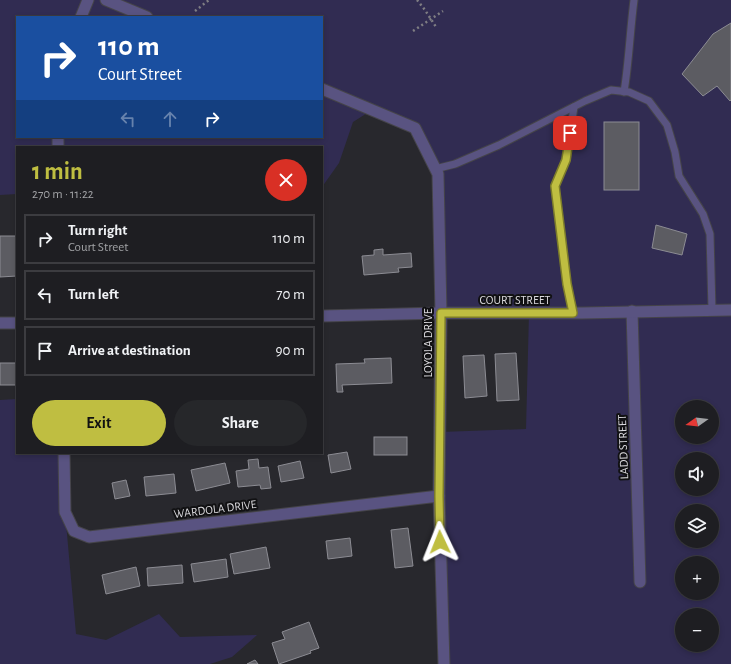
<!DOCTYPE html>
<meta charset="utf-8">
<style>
body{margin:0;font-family:"Alegreya Sans",sans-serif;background:#26272a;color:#f1f3f6;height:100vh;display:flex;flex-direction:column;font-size:15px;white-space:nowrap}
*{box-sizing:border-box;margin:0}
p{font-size:13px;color:#a1a2a5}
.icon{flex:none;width:22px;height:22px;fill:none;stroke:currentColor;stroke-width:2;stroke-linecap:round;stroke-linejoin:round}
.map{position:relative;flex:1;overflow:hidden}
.details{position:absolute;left:16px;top:146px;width:307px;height:308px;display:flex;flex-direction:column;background:#1e1e22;border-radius:0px;box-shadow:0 2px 6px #0003,0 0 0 1px #3c3c40}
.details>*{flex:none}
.banner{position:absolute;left:16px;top:16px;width:307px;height:122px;border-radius:0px;box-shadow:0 2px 6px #0003,0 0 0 1px #3c3c40;background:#1a4fa0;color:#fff;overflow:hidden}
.needle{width:26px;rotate:256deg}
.fabs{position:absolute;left:675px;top:400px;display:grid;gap:8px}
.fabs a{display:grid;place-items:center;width:44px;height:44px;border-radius:50%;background:#1e1e22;box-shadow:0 2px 6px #0003,0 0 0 1px #3c3c40;font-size:20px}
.pin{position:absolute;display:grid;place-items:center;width:34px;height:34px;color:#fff;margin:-17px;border-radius:8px;box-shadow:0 2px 6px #0006}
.me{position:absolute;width:44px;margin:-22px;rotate:358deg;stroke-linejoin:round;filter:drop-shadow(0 0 3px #0008)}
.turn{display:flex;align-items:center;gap:14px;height:84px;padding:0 16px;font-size:18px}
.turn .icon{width:52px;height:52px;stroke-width:2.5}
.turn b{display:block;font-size:28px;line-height:34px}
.lanes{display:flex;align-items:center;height:38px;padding:0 16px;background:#0003;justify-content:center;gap:20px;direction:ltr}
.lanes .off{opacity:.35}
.round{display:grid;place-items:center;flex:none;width:42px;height:42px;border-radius:21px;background:#26272a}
.summary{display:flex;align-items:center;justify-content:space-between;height:68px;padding:0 16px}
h1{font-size:24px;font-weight:600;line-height:30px;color:#bfbe41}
.action{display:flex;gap:8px;margin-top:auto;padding:8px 16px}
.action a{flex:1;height:46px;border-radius:24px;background:#bfbe41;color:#111;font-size:16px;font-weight:600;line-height:46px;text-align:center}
.action a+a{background:#26272a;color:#f1f3f6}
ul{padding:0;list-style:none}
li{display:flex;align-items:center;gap:12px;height:50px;margin:0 8px 6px;padding:0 8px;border:2px solid #3c3c40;border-radius:0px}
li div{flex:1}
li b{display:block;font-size:15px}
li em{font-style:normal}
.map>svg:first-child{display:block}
.green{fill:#312c52;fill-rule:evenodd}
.building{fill:#5c5c62;stroke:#8c8c93}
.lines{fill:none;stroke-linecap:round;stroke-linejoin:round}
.service-casing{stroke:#454449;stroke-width:9}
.minor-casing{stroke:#454449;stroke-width:13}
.path{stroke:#7f7e83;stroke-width:2.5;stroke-dasharray:2 3;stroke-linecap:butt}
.service{stroke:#595381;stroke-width:7}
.minor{stroke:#595381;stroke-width:11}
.route-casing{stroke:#7c7c2a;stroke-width:10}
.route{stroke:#bfbe41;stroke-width:7}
.labels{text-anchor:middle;stroke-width:4;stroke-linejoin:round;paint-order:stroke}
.street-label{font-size:12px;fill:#dbdade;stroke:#111113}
</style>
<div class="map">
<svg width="731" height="664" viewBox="0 0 731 664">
<rect width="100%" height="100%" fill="#28282d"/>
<!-- green -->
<g class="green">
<path d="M0 0H731V664H444L440 432 526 429 529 313H441L438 174 415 128 372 110 353 122 339 163 322 187V147H17V194L0 195ZM17 17H322V137H17ZM682 407H712V437H682ZM682 459H712V489H682ZM682 511H712V541H682ZM682 563H712V593H682ZM682 615H712V645H682Z"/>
<polygon points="17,399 17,453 64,453 65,512 76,634 106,640 159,614 180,637 257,635 232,657 210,664 0,664 0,400"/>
</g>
<!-- building -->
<g class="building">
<polygon points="731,23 731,100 730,101 717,86 703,96 682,74 713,34"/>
<rect x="604" y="122" width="35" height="68"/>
<polygon points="656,225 687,234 682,255 652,248"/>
<polygon points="0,236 17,236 17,276 0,277"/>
<polygon points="383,249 383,255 411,253 412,267 398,268 399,272 364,275 362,256 374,255 374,250"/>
<polygon points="516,353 519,400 497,401 495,354"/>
<polygon points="484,355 487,396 465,398 463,356"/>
<polygon points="391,358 392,383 342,385 343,392 337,392 336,364 365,363 364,359"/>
<rect x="0" y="363" width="17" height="22"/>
<rect x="374" y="437" width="33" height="18"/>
<polygon points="347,452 351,469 331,473 328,455"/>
<polygon points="258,459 259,468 268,467 271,488 261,489 260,485 238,487 236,471 249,469 248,460"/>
<polygon points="300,461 304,478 281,482 278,466"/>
<polygon points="225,463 230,483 196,491 191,470"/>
<polygon points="174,474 176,493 146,496 144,477"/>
<polygon points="126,480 130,496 115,499 112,483"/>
<polygon points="408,528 413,566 395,568 391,530"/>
<polygon points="350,538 352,556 328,559 326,541"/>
<polygon points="266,547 270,568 234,574 230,554"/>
<polygon points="226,559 228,577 194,582 191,564"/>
<polygon points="182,565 183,583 148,586 147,568"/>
<polygon points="136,567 140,586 106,594 102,575"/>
<polygon points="309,622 319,648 310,651 311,653 279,664 272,643 285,639 282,632"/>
<polygon points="255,660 258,664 247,664"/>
</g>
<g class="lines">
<defs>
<g id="service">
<path d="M624 92C629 61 630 31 634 0"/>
<polyline points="435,169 455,164 499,145 585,101 611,90 629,92 649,101 667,125 675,152 679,176 703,214 710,234 712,310"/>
<polyline points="573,313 567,284 555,186 566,160 574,107"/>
</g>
<g id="minor">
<polyline points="106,0 147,17"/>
<polyline points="81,17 88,0"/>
<polyline points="322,89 415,128 438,174 441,313 439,496 444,664"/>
<polyline points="58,137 58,147"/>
<polyline points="632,311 640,582"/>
<polyline points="322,316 441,313 582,313 731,310"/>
<polyline points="0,323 17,323"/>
<polyline points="64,453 65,512 74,531 89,537 439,496"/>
</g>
</defs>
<!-- service casing -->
<use href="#service" class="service-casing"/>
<!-- minor casing -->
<use href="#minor" class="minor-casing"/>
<!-- path -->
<g class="path">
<polyline points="417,0 425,10 436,27"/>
<polyline points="195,11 209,0"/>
<polyline points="413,31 443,11"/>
</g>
<!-- service -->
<use href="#service" class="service"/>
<!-- minor -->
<use href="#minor" class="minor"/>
</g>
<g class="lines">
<defs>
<polyline id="route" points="440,542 439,496 441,313 573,313 567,284 555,186 566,160 570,133"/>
</defs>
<!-- route casing -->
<use href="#route" class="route-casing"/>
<!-- route -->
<use href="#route" class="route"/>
</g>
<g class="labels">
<!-- street labels -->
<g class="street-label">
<text x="515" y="304">COURT STREET</text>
<text transform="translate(428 343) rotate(-90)" y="4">LOYOLA DRIVE</text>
<text transform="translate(623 447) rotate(-92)" y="4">LADD STREET</text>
<text transform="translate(215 509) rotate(-7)" y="4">WARDOLA DRIVE</text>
</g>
</g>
</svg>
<div class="fabs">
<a><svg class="needle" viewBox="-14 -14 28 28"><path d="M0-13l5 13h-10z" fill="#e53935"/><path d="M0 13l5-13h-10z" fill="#a1a2a5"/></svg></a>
<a><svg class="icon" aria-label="sound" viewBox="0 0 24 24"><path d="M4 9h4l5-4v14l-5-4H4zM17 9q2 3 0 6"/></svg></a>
<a><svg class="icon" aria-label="layers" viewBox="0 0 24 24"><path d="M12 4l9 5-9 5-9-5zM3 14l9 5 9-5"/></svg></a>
<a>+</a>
<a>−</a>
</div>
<div class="pin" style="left:570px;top:133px;background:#d93025"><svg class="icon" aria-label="arrive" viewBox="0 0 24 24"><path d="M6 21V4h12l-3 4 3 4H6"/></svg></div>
<svg class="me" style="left:440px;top:542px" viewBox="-20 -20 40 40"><path d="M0-17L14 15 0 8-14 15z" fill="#bfbe41" stroke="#fff" stroke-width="4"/></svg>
<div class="banner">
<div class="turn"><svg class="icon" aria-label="right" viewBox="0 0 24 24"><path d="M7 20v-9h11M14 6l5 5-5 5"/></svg><div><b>110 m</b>Court Street</div></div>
<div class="lanes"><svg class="icon off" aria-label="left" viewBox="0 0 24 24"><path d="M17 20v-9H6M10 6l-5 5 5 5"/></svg><svg class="icon off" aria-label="ahead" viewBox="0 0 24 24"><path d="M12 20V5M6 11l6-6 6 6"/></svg><svg class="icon" aria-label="right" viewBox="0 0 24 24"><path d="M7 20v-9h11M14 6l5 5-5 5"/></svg></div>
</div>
<section class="details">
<div class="summary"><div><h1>1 min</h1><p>270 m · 11:22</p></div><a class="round" style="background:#d93025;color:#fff"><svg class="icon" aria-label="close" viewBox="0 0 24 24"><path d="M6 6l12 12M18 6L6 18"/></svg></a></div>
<ul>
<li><svg class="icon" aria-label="right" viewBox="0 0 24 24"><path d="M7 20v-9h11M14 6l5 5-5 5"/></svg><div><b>Turn right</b><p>Court Street</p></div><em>110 m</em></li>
<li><svg class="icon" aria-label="left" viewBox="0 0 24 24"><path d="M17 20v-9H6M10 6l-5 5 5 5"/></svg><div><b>Turn left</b></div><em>70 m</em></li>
<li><svg class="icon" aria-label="arrive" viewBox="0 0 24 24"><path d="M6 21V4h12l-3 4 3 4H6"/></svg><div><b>Arrive at destination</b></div><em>90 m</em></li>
</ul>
<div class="action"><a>Exit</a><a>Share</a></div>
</section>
</div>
